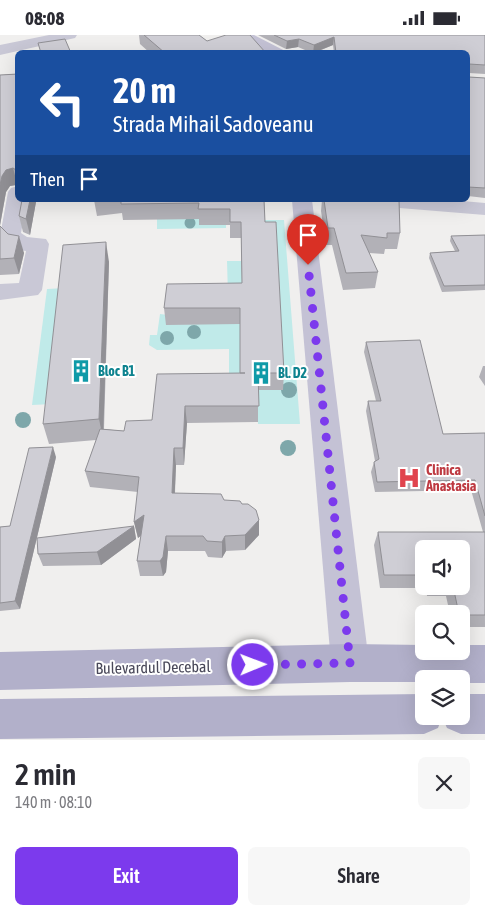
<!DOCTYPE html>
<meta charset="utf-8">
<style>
body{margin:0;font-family:"Asap Condensed",sans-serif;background:#f7f7f7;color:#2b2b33;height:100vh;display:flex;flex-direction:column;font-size:19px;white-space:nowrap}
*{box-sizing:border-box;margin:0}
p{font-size:16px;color:#7c7c81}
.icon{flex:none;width:28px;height:28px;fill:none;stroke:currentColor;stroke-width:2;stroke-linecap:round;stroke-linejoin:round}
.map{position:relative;height:705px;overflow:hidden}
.details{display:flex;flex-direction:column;background:#fff;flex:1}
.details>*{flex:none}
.banner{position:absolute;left:15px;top:15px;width:455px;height:152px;border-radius:8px;box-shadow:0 5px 20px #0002;background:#1a4fa0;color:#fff;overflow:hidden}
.controls{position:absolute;left:415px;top:505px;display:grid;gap:10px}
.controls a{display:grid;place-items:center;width:55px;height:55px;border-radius:8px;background:#fff;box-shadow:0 5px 20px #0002;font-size:25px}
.pin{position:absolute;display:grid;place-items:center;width:42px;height:42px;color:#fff;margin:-51px -21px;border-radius:50% 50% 50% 0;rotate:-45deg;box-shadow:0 0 5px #0007}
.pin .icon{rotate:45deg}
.me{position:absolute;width:55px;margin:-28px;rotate:89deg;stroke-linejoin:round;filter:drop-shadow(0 0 4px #0008)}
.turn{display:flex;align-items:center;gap:18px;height:105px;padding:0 15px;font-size:22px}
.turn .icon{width:65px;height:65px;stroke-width:2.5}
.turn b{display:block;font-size:35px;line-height:42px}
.then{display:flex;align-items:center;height:48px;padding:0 15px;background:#0003;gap:10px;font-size:19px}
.round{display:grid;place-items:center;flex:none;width:52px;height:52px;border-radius:8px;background:#f7f7f7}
.summary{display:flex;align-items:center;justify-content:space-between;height:85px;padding:0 15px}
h1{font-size:30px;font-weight:600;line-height:38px}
.cta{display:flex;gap:10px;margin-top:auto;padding:10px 15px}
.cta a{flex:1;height:58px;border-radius:8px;background:#7c3aed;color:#fff;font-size:20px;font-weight:600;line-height:58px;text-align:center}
.cta a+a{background:#f7f7f7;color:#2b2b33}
.status{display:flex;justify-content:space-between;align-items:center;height:35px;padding:0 25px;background:#fff;direction:ltr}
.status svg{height:14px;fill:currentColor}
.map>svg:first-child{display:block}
.green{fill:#c0eae9}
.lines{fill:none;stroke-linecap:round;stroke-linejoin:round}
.street{fill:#c9c8d6;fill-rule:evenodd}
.secondary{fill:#c4c2d5;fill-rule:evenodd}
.primary{fill:#b2b0ca;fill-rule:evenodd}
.tree{fill:#7ea7aa}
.wall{fill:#b2b1b7;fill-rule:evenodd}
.shaded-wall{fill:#919095}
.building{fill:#cfced5;stroke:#919095}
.route{stroke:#7c3aed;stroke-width:9;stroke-dasharray:0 16.2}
.labels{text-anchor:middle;stroke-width:4;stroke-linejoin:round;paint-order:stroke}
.culture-label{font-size:14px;font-weight:bold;fill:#0d838f;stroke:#fff;text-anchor:start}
.health-label{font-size:14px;font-weight:bold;fill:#be3a42;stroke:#fff;text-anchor:start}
.near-street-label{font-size:16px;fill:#494859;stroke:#fff}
</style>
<div class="status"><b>08:08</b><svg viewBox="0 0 49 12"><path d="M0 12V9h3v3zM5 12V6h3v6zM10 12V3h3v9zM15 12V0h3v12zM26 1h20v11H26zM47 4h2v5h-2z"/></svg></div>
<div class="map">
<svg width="485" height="705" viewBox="0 0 485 705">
<rect width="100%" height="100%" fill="#f0efee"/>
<!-- green -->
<g class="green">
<polygon points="157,184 200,184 200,190 226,190 226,193 157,194"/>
<polygon points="264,185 284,185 300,389 258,389 257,355 283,355 228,261 227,226 241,226"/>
<polygon points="65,253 53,369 32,370 47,254"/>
<polygon points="160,279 240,289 240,355 229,355 229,314 157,315 149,310 150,300 157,300"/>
</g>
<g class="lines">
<!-- street -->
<g class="street">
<polygon points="49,0 77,0 75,3 0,20 0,10"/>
<polygon points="18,151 18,165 27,165 21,198 27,202 46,204 49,209 42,255 38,260 0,265 0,249 19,248 26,216 14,214 0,201 8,157 11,153"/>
<polygon points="365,165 451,165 485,168 485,180 375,171 368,169"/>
</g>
<!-- secondary -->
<g class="secondary">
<polygon points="235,0 254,0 289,18 268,18 237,3"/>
<polygon points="292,165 312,165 369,628 363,641 350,647 337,641 331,628"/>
</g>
<!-- primary -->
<g class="primary">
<polygon points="350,609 424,610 424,616 461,616 461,610 485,610 485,648 461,648 461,644 424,644 424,647 350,647 0,655 0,617"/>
<polygon points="424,659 424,681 461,681 461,659 485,659 485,699 461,699 447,693 442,682 438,693 424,699 0,704 0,664"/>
</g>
</g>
<!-- trees -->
<g class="tree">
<circle cx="190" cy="188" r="5.5"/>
<circle cx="194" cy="297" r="7"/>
<circle cx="167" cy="303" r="7"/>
<circle cx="289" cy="355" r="8"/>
<circle cx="23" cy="385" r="8"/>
<circle cx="288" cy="413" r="8"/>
</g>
<!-- wall -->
<g class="wall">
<polygon points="139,0 199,0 207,6 266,18 150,18 140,9"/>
<polygon points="258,0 485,0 485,39 469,38 469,42 485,43 485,163 468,161 468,18 334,18 333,10 314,18 312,18 298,12 286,14"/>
<polygon points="18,39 18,154 16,150 10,151 6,157 0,191 0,40"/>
<polygon points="22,165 36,165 36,167 30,200 23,197 19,181"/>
<polygon points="94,165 264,165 265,187 284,338 283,355 258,355 258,387 187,388 184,430 176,430 175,458 242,469 259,485 259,500 245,515 226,516 222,523 208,522 205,516 168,516 166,537 163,541 140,541 137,526 141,500 138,503 134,487 138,457 90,452 85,436 96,405 49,409 43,389 109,227 104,394 124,396 152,385 240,338 240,289 166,290 164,273 242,248 241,203 230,203 230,190 199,190 199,184 123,185 122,178 97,181"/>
<polygon points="322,165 399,165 400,198 397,214 385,214 384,219 369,218 378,237 375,253 343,255 332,210 326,210 321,176"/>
<polygon points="0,191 24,218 19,239 0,240"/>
<polygon points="485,200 485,255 442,257 429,223 430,218 455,216 450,206 451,201"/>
<path d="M366 307 443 399 485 398V592H461V579H450L446 561H427L426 553H380L374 510 378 497H483L471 455 375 457 371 437 374 427 375 426 366 376 368 366H376L364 317ZM424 514 461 551H424Z"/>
<polygon points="483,331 485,331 485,351 479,342"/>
<polygon points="56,422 20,574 0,576 0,492 10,491"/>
<polygon points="134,491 136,504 101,530 43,531 38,519"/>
</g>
<!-- shaded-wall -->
<g class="shaded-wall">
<polygon points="334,2 333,10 313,18 314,10"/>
<polygon points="299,4 298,12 286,14 287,6"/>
<polygon points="13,133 17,148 16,147 16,150 10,151 6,157 0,190 0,150 2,141 6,135"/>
<polygon points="30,165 36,165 36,167 30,200 26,184"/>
<polygon points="19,201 24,218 19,239 14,223"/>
<polygon points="106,207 109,227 103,404 99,384"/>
<polygon points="185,371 187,388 184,430 183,413"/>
<polygon points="53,412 56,422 20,574 15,566"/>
<polygon points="174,413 176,430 174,473 172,458"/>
<polygon points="144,480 147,496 138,503 134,487"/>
<polygon points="259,485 259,500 245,515 245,500"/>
<polygon points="134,491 136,504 101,530 97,517"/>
<polygon points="166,501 168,516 166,537 163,541 160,526"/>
<polygon points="225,501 226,516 222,523 222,507"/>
</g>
<!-- building -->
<g class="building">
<polygon points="144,0 199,0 207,6 226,0 250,0 266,18 165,18"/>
<polygon points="274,0 485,0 485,30 469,29 469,42 485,43 485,153 468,152 468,18 336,18 334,2 314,10 299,4 287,6"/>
<polygon points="65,4 71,18 41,18 38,8"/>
<polygon points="18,39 18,148 16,147 16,135 13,133 6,135 2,141 0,150 0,40"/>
<polygon points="22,165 30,165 26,184 19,181"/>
<polygon points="121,165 264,165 265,187 276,187 284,338 258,338 259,371 185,371 183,413 174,413 172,458 221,459 224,465 240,466 242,469 248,469 256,475 259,485 245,500 225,501 222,507 207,506 203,501 166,501 163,522 160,526 137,526 144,480 134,487 139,442 85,436 100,394 124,396 126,386 152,385 157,339 245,338 240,338 240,273 164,273 167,249 242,248 241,187 230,187 230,174 198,174 199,168 121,169"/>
<polygon points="324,165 399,165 400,198 387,198 387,203 361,200 378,237 346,238 334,193 328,193"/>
<polygon points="0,191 8,199 19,201 14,223 0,224"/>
<polygon points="485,200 485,250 444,251 430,218 459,216 451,201"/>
<polygon points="106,207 99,384 43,389 63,210"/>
<polygon points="420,305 443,399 485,398 485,481 475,445 377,447 374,427 379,424 368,366 381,366 366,307"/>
<polygon points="53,412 15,566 0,568 0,492 10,491 29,413"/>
<polygon points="134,491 97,517 38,519 37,503"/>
<polygon points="378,497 485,497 485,580 461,580 461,579 459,579 453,551 461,551 461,514 424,514 424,540 384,540"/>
</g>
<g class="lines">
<!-- route -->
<polyline class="route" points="253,630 350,628 308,230"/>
</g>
<!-- icons -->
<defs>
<symbol id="building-bare" viewBox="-9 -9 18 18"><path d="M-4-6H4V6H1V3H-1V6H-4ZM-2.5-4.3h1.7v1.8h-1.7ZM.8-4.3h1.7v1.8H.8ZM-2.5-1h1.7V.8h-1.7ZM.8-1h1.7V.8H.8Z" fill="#0f9aa8" stroke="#fff" stroke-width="2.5" paint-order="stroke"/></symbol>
<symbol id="hospital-bare" viewBox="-9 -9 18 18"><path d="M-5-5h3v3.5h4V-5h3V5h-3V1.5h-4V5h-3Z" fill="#e0444e" stroke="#fff" stroke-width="2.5" paint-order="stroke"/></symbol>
</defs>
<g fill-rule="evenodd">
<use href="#building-bare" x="65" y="320" width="32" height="32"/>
<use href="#building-bare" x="245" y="322" width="32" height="32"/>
<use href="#hospital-bare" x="393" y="427" width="32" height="32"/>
</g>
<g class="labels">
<!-- culture labels -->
<g class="culture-label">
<text x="98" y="341">Bloc B1</text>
<text x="278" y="343">Bl. D2</text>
</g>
<!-- health labels -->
<g class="health-label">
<text x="426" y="440">Clinica<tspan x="426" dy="16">Anastasia</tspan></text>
</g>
<!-- near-street labels -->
<g class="near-street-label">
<text transform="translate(153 632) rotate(-1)" y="6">Bulevardul Decebal</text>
</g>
</g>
</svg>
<div class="controls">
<a><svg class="icon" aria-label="sound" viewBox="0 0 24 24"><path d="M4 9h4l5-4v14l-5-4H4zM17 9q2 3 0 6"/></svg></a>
<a><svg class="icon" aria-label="search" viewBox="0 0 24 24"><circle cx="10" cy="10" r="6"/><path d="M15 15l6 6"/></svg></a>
<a><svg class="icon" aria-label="layers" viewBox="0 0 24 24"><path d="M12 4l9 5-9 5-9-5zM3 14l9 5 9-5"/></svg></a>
</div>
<div class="pin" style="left:308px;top:230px;background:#d93025"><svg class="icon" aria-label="arrive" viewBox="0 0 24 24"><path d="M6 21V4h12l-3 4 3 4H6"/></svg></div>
<svg class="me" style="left:253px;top:630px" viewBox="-20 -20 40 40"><circle r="17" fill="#7c3aed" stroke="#fff" stroke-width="3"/><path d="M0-11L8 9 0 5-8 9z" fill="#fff"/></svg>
<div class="banner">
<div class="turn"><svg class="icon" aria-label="left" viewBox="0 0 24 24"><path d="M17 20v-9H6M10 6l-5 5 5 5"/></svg><div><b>20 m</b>Strada Mihail Sadoveanu</div></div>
<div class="then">Then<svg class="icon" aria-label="arrive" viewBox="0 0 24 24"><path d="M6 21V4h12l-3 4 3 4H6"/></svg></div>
</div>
</div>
<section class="details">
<div class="summary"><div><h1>2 min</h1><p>140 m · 08:10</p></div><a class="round"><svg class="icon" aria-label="close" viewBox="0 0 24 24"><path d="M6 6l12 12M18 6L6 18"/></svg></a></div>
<div class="cta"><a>Exit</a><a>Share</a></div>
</section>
